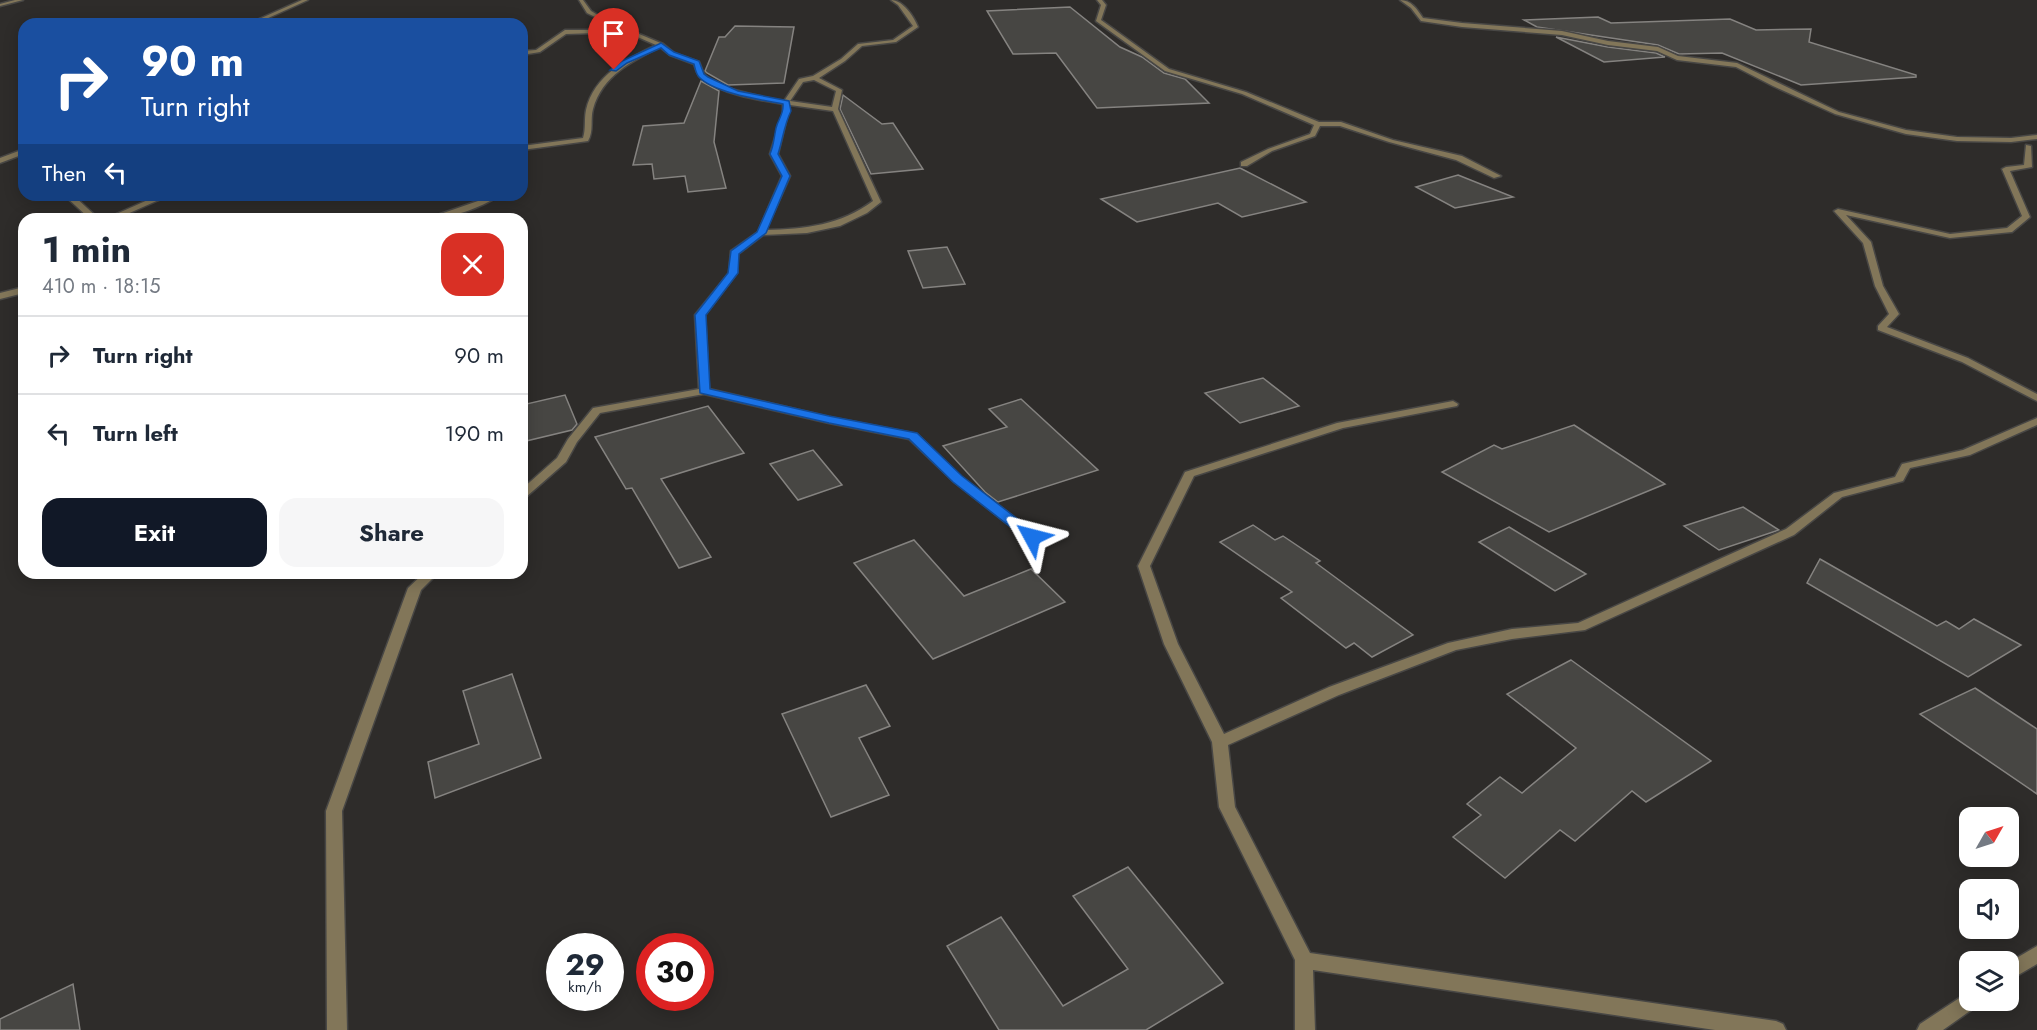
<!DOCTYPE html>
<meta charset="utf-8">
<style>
body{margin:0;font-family:Jost,sans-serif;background:#f6f6f7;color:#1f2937;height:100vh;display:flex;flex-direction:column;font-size:22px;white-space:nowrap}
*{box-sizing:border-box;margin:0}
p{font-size:20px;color:#747a83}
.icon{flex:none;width:33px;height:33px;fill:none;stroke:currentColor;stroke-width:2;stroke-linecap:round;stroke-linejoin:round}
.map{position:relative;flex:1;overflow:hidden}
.side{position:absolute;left:18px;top:213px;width:510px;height:366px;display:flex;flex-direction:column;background:#fff;border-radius:18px;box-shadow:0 3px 15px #0003}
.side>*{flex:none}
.guide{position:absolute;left:18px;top:18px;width:510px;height:183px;border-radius:18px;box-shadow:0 3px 15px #0003;background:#1a4fa0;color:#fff;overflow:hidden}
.needle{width:39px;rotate:51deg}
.controls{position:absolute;left:1959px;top:807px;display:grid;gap:12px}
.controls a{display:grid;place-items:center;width:60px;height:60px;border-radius:12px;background:#fff;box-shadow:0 3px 15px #0003;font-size:30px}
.speed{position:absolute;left:546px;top:933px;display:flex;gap:12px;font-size:30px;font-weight:700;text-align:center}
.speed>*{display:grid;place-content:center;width:78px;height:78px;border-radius:50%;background:#fff;box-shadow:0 3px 15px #0003;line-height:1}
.speed small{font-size:15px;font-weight:400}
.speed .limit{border:9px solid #d22;background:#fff;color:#111}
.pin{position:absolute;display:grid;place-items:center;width:51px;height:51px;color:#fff;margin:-62px -26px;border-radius:50% 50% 50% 0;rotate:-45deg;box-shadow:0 0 6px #0007}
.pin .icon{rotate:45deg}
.me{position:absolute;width:66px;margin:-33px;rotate:308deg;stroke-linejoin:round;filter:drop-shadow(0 0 4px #0008)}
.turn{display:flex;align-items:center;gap:21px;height:126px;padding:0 24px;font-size:27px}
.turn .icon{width:78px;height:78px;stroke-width:2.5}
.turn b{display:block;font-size:42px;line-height:51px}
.then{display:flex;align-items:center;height:57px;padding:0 24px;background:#0003;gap:12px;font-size:22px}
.round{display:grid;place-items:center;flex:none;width:63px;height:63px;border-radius:18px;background:#f6f6f7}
.head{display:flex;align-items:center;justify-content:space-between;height:102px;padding:0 24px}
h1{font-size:36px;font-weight:700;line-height:45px}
.action{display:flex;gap:12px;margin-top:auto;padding:12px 24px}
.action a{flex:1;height:69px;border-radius:18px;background:#111827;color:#fff;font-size:24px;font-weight:700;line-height:69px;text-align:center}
.action a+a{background:#f6f6f7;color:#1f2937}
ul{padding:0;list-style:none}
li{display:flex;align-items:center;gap:18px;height:78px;padding:0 24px;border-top:2px solid #e0e1e3}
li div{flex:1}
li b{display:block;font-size:22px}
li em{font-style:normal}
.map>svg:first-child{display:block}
.building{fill:#474643;stroke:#858380;stroke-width:1.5}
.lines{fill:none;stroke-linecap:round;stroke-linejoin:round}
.street-casing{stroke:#484745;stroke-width:3}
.street{fill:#827659;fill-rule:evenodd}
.route{fill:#1a73e8;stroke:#114b97;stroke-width:1.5}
</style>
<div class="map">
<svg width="2037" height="1030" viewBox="0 0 2037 1030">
<rect width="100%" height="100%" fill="#2e2c2a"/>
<!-- building -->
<g class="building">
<polygon points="1070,7 1120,47 1142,57 1164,73 1185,79 1209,103 1097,108 1056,53 1013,54 987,11"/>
<polygon points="1598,17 1611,23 1730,19 1756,30 1811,29 1809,42 1916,75 1916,77 1801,85 1722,53 1679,54 1658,45 1537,27 1524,20"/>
<polygon points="735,26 794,27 784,83 728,85 707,73 705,71 719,37 725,37"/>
<polygon points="1556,37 1608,47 1656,53 1665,57 1604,62"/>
<polygon points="701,81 719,91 714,142 726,188 688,192 685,176 654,179 652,164 633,165 643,126 684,123"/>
<polygon points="843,95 882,124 893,123 923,169 871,174 840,109"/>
<polygon points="1240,168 1306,202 1242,217 1218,203 1137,222 1101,199"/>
<polygon points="1458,175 1513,197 1455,208 1416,187"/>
<polygon points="947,247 965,284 923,288 908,251"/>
<polygon points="1263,378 1299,406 1240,423 1205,393"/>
<polygon points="565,395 577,424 572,430 522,442 522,405"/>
<polygon points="1021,399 1098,470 998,502 985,492 943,446 1007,427 989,409"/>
<polygon points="708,406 744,453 661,479 711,557 679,568 632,488 626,489 595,437"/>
<polygon points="1574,425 1665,484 1549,532 1442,472 1494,445 1502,449"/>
<polygon points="813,450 842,485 798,500 770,464"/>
<polygon points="1743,507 1779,530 1719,550 1684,526"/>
<polygon points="1253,525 1275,540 1283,536 1320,561 1316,563 1413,635 1372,657 1354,643 1346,648 1281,598 1292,592 1220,542"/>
<polygon points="1509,527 1586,574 1555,591 1479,542"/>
<polygon points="914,540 964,596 1031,569 1065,602 933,659 854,563"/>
<polygon points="1820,559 1937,626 1946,621 1959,629 1974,619 2021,645 1968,677 1807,583"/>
<polygon points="1571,660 1711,761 1646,802 1632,791 1575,841 1560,830 1505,878 1453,837 1481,815 1467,804 1500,777 1522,793 1576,748 1507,694"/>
<polygon points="512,674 541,758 435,798 428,762 479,744 463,691"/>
<polygon points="866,685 890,726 859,738 889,795 831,817 782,714"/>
<polygon points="1975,688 2037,729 2037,794 1920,714"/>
<polygon points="1128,867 1223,983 1146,1030 999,1030 947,946 1001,917 1063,1006 1128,969 1073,896"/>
<polygon points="73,984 80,1030 0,1030 0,1019"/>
</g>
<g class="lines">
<defs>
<g id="street">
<polygon points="15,0 23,0 0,6 0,4"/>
<polygon points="302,0 308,0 255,24 248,24"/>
<path d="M579 0H583L591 11 608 21 663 44 674 53 699 62C701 66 702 72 705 75 721 90 763 97 784 101L799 79 813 76 841 59 858 44 893 40 913 26 898 5 891 0C903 0 914 17 918 27L896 42 862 46 845 61 819 78 842 90 838 109 881 202 867 213 840 226 807 233 763 235 738 254 737 273 705 315 709 389 829 417 917 434 961 477 1036 534 1038 537 1036 540H1028L953 481 909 439 829 423 704 394 600 413 577 442 566 462 526 497 522 499V489L557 458 568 439 593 408 699 389 695 315 729 273 731 251 758 232 782 176 770 154 783 112V104C759 100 720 94 700 77 697 74 696 69 694 64L670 55 660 47C632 61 602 76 593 109 590 120 594 131 588 141L522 150V146L583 138C586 129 584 120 586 110 594 75 627 59 656 45L626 32 566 34 540 52 522 55V51L536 50 565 30H621L587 13ZM814 80 836 91 832 107 790 101 803 82ZM790 105 833 111 873 201C841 225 805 229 766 230L790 176 778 154Z"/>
<polygon points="1097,0 1102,0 1106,5 1101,20 1169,69 1246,92 1319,122 1341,122 1393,140 1462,156 1501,176 1494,178 1456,160 1389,142 1340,126 1320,126 1315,136 1272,151 1247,166 1241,166 1241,162 1268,149 1310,134 1314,125 1242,94 1165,71 1096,21 1101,5"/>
<path d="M1400 0C1411 0 1417 9 1423 18L1462 23 1562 31 1608 41 1658 47 1678 56 1737 63 1839 112 1906 130 1957 137 2011 138 2037 135V139L2011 142 1957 141 1906 134 1835 114 1773 86 1736 67 1677 60 1657 51 1608 45 1562 35 1462 27 1421 21 1411 8Z"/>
<polygon points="2026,145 2031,146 2032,167 2010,171 2030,217 2012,232 1950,238 1846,215 1871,242 1883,286 1899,314 1887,327 1968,358 2037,394 2037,401 1962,362 1878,330 1878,326 1889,314 1875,286 1863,243 1834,211 1838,209 1950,234 2007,228 2022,216 2002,169 2006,167 2024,165"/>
<polygon points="24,149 24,154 0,163 0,158"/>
<polygon points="64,195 73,195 99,219 90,219"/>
<polygon points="159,195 170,195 116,219 105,219"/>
<path d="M489 195H499C483 208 447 219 426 219L478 201Z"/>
<polygon points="24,287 24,293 0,299 0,293"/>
<polygon points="1453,401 1458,404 1457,406 1343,428 1194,476 1150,566 1178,644 1224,734 1329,687 1448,643 1512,629 1578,623 1786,529 1834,493 1895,477 1902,464 1963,450 2037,418 2037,425 1970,455 1910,468 1903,481 1842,497 1794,535 1585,630 1512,639 1456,650 1339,695 1228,745 1235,807 1310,953 1776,1021 1783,1024 1786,1030 1715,1030 1313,970 1315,1030 1295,1030 1295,960 1219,807 1212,742 1164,644 1138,566 1185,472 1337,423"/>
<polygon points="424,573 438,573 421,590 342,811 347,1030 327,1030 326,811 408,588"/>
<polygon points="2037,946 2037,964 2008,981 2008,963"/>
<polygon points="1970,991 1970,1000 1979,1000 1977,1006 1943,1030 1917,1030 1920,1024"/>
</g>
</defs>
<!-- street casing -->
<use href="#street" class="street-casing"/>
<!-- street -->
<use href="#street" class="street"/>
</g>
<!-- route -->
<path class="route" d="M661 43 674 52 699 61 704 74 708 77 738 91 789 101 791 111C784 125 783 139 778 154L790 176 766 233 739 254 738 273 706 315 710 389 829 416 917 433 962 476 1037 534 1039 537 1037 540H1027L953 482 909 439 829 423 700 393 695 315 728 273 731 251 757 232 782 176 770 154C774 145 774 137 776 128 778 119 784 114 783 104 762 100 714 93 699 77 696 74 695 68 694 64L669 55 661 48 627 63 616 71 610 70 622 61Z"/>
</svg>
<div class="controls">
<a><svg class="needle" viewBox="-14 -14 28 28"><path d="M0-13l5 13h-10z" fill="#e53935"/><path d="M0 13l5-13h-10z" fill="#747a83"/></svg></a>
<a><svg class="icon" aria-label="sound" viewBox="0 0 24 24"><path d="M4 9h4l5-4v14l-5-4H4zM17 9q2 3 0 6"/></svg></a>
<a><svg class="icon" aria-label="layers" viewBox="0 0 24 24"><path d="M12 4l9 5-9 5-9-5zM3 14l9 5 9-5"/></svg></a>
</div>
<div class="speed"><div>29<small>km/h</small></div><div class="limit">30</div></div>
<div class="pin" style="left:614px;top:70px;background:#d93025"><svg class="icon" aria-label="arrive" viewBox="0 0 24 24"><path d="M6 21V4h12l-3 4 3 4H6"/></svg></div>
<svg class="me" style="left:1032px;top:537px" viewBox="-20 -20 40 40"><path d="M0-17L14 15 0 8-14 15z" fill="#1a73e8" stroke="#fff" stroke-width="4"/></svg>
<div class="guide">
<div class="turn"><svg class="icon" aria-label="right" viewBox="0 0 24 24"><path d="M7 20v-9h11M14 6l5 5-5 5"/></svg><div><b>90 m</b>Turn right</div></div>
<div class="then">Then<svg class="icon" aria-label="left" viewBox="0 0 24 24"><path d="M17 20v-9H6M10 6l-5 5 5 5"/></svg></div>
</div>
<section class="side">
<div class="head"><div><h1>1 min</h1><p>410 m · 18:15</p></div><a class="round" style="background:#d93025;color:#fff"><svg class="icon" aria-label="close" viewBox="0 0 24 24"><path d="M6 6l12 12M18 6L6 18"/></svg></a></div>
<ul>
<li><svg class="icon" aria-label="right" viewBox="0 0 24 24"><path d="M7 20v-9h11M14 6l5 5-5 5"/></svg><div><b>Turn right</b></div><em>90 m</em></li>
<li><svg class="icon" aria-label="left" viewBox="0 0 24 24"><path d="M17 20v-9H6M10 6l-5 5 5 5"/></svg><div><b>Turn left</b></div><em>190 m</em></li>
</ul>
<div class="action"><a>Exit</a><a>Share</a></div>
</section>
</div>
